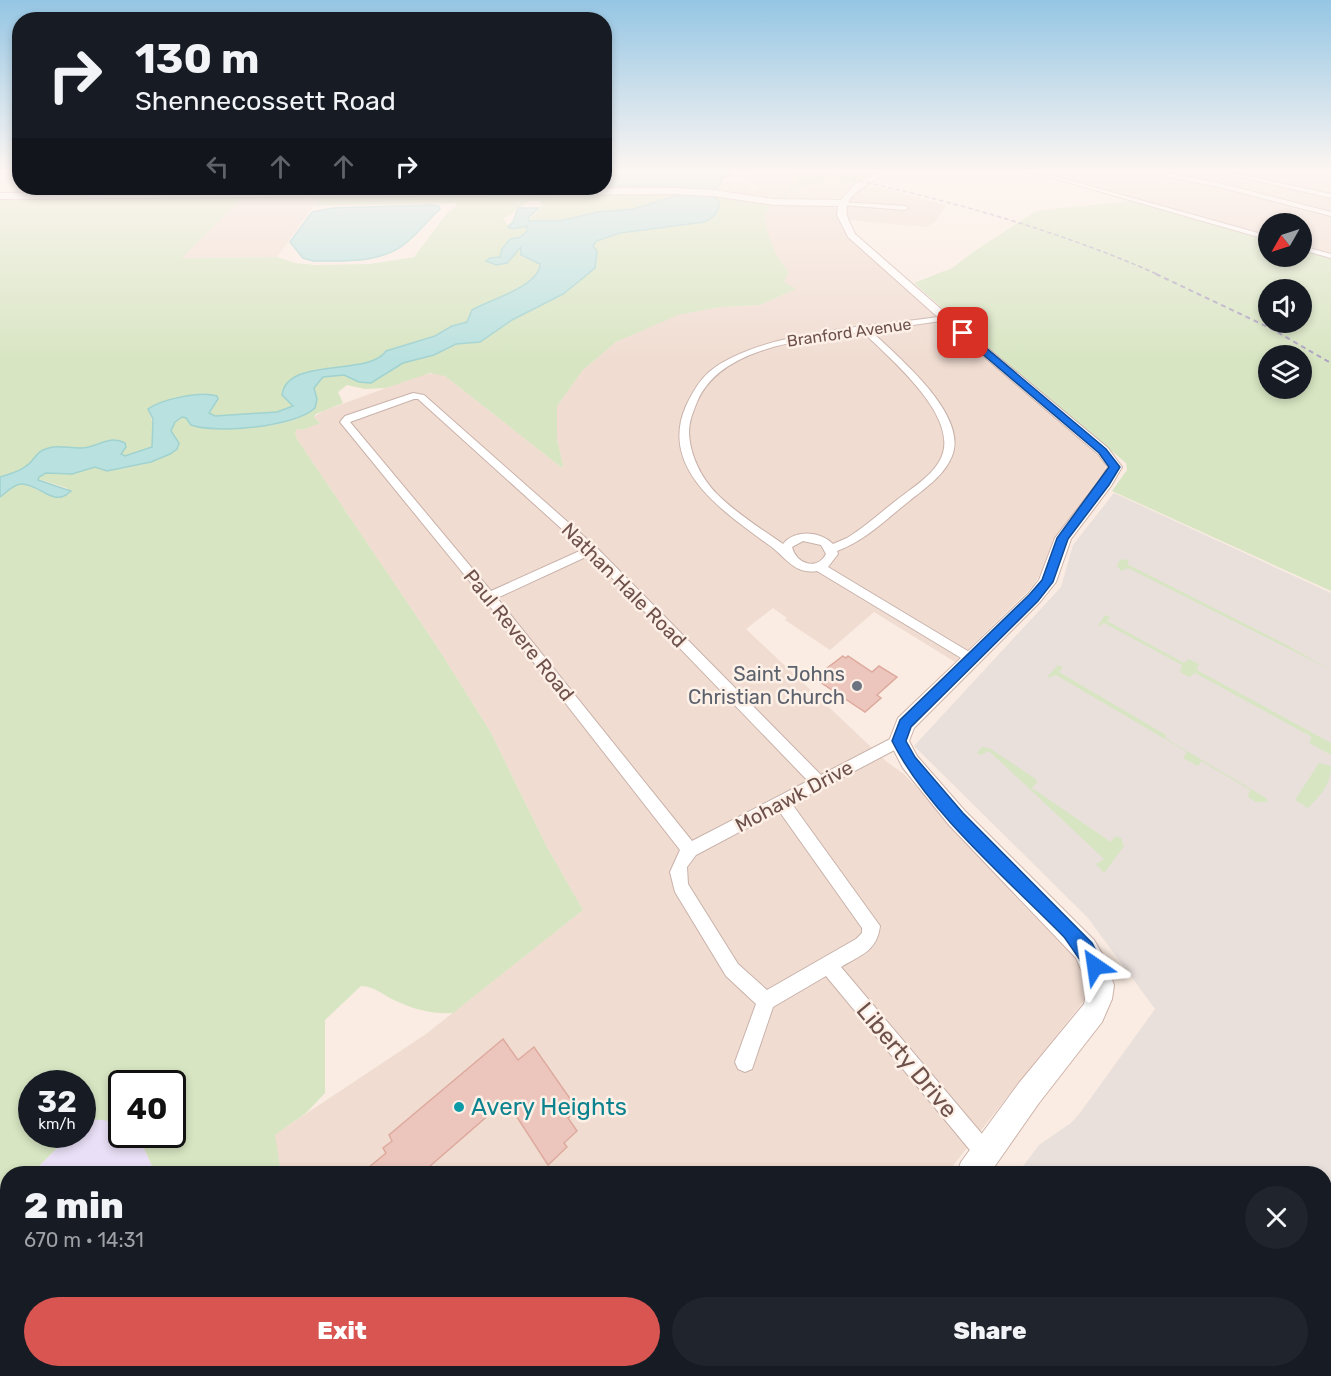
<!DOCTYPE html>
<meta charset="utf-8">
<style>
body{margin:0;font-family:Rubik,sans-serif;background:#20242c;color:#f1f3f6;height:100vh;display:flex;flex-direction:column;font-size:22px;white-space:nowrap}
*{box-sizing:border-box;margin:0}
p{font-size:20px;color:#9ea1a6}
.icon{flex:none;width:33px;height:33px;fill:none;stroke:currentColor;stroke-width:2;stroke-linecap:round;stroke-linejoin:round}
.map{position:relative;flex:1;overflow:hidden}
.details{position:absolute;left:0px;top:1166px;width:1332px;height:212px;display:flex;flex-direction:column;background:#171b24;border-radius:24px 24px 0 0;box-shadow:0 3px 9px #0003}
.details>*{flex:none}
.banner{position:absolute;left:12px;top:12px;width:600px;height:183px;border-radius:24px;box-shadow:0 3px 9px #0003;background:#171b24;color:#f1f3f6;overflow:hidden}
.needle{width:39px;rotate:231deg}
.buttons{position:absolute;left:1258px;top:213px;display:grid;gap:12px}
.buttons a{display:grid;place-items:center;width:54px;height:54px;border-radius:50%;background:#171b24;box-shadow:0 3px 9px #0003;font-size:30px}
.speed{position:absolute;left:18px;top:1070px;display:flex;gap:12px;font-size:30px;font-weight:700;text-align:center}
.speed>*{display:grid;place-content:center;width:78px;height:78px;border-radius:50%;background:#171b24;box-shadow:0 3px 9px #0003;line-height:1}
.speed small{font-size:15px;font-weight:400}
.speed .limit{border:3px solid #111;border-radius:9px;background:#fff;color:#111}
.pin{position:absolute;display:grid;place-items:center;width:51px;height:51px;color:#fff;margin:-26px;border-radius:12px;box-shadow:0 3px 9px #0006}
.me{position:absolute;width:66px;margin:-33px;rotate:328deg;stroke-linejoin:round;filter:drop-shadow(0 0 4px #0008)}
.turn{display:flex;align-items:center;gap:21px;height:126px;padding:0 24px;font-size:27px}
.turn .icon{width:78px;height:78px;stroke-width:2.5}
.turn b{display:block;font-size:42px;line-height:51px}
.lanes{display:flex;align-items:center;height:57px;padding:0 24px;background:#0003;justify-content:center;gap:30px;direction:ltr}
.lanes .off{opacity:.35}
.round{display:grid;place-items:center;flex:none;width:63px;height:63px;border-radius:32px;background:#20242c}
.head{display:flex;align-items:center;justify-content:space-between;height:102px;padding:0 24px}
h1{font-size:36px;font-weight:800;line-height:45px}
.primary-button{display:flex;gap:12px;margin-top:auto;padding:12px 24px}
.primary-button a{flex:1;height:69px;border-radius:36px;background:#d95551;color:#fff;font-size:24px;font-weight:800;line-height:69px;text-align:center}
.primary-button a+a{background:#20242c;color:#f1f3f6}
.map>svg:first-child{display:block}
.residential{fill:#f0dcd1}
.industrial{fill:#e9e0dc}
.education{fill:#e9dff6}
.green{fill:#d7e5c2;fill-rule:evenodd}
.water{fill:#b8e1df;stroke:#a0d2d0;stroke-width:1.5}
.building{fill:#ecc6bc;stroke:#deaa9e;stroke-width:1.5}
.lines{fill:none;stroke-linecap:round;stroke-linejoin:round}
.street-casing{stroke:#c9b2aa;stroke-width:2}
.secondary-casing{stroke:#ceb3aa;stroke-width:2}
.street{fill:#fff;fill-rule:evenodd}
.secondary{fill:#fff;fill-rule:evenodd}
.rail-far1{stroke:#ada2c1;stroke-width:1.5;stroke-dasharray:4.5 3;stroke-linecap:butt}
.rail{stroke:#ada2c1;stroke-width:2;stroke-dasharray:5 4;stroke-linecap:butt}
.route{fill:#1a73e8;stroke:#114b97;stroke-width:1.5}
.worship-dot{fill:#6b7280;stroke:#fdf0e7;stroke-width:2}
.culture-dot{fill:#0f9aa8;stroke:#fdf0e7;stroke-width:2}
.labels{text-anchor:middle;stroke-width:5;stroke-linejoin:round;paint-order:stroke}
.far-street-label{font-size:16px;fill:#6e514b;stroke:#fdf0e7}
.street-label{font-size:20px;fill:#6e514b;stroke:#fdf0e7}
.worship-label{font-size:20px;fill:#5b616d;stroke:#fdf0e7;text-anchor:end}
.near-street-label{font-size:24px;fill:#6e514b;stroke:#fdf0e7}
.near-culture-label{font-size:24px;fill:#0d838f;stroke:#fdf0e7;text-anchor:start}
</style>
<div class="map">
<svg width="1331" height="1376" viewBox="0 0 1331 1376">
<rect width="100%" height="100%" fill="#faece2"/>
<!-- residential -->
<g class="residential">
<polygon points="766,171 799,176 797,181 788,188 786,195 778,199 796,190 826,181 856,184 840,198 824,203 832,205 836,209 846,234 1105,462 1105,472 1053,540 1041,573 1033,586 955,662 874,612 830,650 785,620 787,618 773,608 746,629 887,762 904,774 975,850 1069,940 1087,981 1087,997 947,1173 281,1173 274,1135 426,1034 583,910 547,847 490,731 436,645 297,439 295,432 297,429 303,430 320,423 314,417 323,411 422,375 435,373 445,376 562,468 563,465 557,439 557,406 583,370 616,342 677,315 720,307 760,305 795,289 783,282 789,272 778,260 770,242 764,216 771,204 717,189 721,183 733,181 747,184 755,190 759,189 745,178"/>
<polygon points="1025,171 1331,171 1331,259 1302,250 1302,224 1269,224 1269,241"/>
<polygon points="864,186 889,190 946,205 935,222 926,227 847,220 845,204"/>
<polygon points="243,197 320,197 277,257 181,258"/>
<polygon points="314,1370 777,1370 770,1376 315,1376"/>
</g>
<!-- industrial -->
<polygon class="industrial" points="1114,493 1331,593 1331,1376 906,1376 906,1370 1324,1370 1324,1173 1018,1173 1039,1145 1071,1123 1080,1113 1155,1009 1088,918 914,746 1061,587 1073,545"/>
<!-- education -->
<g class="education">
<polygon points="93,1119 106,1119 121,1128 122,1134 129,1134 144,1148 155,1173 32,1173 71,1134 82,1134 83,1126"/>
<polygon points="7,1201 8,1370 209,1370 212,1376 0,1376 0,1210"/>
</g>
<!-- green -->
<g class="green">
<path d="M772 171H879L856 184 832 180 815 184 790 193 787 199H777L785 195C786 187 797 185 799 176Z"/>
<path d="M613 185 663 186 681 189 679 195 634 209 592 213 560 221H527L542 208 541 201H530L503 219 510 228 527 226V231L504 246 500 257 487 262 493 264 510 257 521 247 522 257 540 264C540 286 490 300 472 310L467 322 452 326 435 336 386 351C374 368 341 365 322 369 311 371 300 376 290 381L285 398 293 406 277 412 215 416 208 414 214 406 204 393 159 404 152 407 149 413C154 420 154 439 152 447L125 456 121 453 84 460 0 488V198L243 197 182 258 277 257 295 263 316 265 369 264 414 257 448 212 456 206V203L314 206 319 198 274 197 226 188 559 189Z"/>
<path d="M712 194 771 204 764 216C769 238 774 256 789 272L784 282 796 289 760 305 720 307 678 315 616 342 583 370 557 406V439L563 465 562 468 445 376 430 373 386 388 365 389 347 385 338 392 343 403 316 414 314 417 320 423 303 430 297 429 295 432 297 439 436 645 490 731 547 847 583 910 453 1013C433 1014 415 1010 396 1001 384 996 375 986 361 986L325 1020V1093L306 1113 275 1135 281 1173H155L144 1148 129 1134H172V1083H122L121 1128C106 1119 98 1116 83 1126L82 1083H32V1134H71L32 1173H8L7 1201 0 1210V497C5 494 10 488 15 486 31 478 43 503 70 494L67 488 38 479C46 470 57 475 68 474 77 473 86 468 95 467 100 467 103 471 108 470 125 469 174 461 179 443L171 431 175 422 182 417 186 418 191 425C211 432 269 428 290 421 300 418 307 413 315 408L317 399 314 388 323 377 344 375 364 383 382 377 403 363 436 354 456 344 483 340 512 320 563 294 595 268 597 257 593 246 596 241 620 233 704 222C713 218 720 212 719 202Z"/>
<path d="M1129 201 1269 241V256H1302V250L1331 259V591L1112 491 1127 470 1126 463 977 339 914 283 952 268 976 250 1036 211ZM1269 290H1302V322H1269ZM1269 356H1302V388H1269Z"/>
<polygon points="1126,559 1129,561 1127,564 1285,644 1331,670 1128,568 1121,571 1117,566 1120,560"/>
<polygon points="1105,615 1110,617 1107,621 1184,663 1189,659 1199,664 1197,670 1331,743 1331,755 1311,744 1309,742 1312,737 1195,673 1189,677 1180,672 1182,665 1104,623 1097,627"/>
<polygon points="1058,665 1063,667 1059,672 1166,735 1165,738 1266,798 1268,802 1256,802 1248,797 1250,790 1201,761 1198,766 1183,758 1187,752 1056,675 1049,678 1048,676"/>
<polygon points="982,747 991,749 1036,779 1037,782 1032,788 1111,842 1115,836 1121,838 1124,846 1105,872 1103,872 1096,864 1104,859 989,751 981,755 977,753"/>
<path d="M1319 763 1331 766C1331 784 1320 796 1308 808L1295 800Z"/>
<polygon points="209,1370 314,1370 315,1376 212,1376"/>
</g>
<!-- water -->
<g class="water">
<polygon points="604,171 729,171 729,175 722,179 721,183 714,191 663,186 605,186"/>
<path d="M712 194 719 202C720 212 713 218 704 222L620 233 596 241 593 246 597 252 595 268 563 294 512 320 480 342 456 344 434 355 403 363 371 383 359 382 344 375 323 377 314 388 317 399 315 408C295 427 216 434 191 425L186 418 182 417 175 422 171 431 179 443 177 449 170 454 151 462 107 471 95 467 72 474 46 473 39 477 38 480 71 491C54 509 39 483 21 484 12 485 6 493 0 497V477C9 474 19 472 26 466 33 462 35 454 43 450 56 444 66 448 80 448 96 449 108 434 125 443L126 447 121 454 125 456 152 447 153 419 148 409C162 399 200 391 217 396L218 399 209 413 215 416 277 412 293 406 282 395C287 356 369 377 386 351L435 336 452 326 467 322 472 310C489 300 540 286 540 264L521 255V247L507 263 496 265 486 261 490 258 500 257 502 249 510 239 520 237 527 231V226L513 229 508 227 513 222 518 208H539L528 218 529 221H560L598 212 634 209 679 195Z"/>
<path d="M434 205 439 206 440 209C429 219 419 232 407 242 382 264 344 261 313 261L303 258 290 242 312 212 333 208Z"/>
</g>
<!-- building -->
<g class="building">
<polygon points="843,656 846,658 848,656 872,672 879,666 897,677 877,695 881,698 865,712 814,678"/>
<polygon points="503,1039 518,1060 534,1047 578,1110 568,1118 577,1131 564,1143 567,1147 548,1165 506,1100 422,1173 362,1173 386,1153 383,1148 392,1141 389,1135"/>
</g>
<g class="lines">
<defs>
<g id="street">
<polygon points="1028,171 1036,171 1269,236 1269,240"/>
<polygon points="1215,171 1224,171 1331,194 1331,198"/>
<polygon points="1163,172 1223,184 1331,212 1331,216 1223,188 1161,175"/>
<polygon points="841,202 905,206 908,208 905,210 843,205"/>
<polygon points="1302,246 1331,254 1331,258 1302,250"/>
<path d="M945 316H948V320L871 331C898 357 969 415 952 456 944 476 924 489 908 502 885 520 865 541 837 551L838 554 828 567 976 656 978 659 971 664 817 571C794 575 785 556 769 545 725 513 658 469 686 406 692 393 699 381 709 372 759 330 880 326 945 316ZM863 332C890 359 965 420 939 462 929 478 912 488 898 499 881 512 865 527 847 538L833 544C820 531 795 529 783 544 760 528 736 513 717 494 701 478 690 455 689 433 689 421 693 412 697 402 721 345 810 339 863 332ZM803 541 821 545 826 554C817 571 796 564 792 547Z"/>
<path d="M413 393 424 395 596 547 821 775 894 737 899 735 904 737 906 741 904 745 792 804 880 926C877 951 861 955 841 967L993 1147 996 1154 993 1161 986 1164 979 1161 826 976 773 1007 752 1069 745 1072 738 1069 735 1062 756 1004 726 976 675 892 670 872 680 850 485 600 340 422 345 416ZM414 399H418L584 549 491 591 350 422ZM590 555 808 781 692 841 497 598ZM779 811 862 928V933L856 939 767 990 738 964 688 884 687 867 696 855Z"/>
<polygon points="872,1370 896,1370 897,1376 873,1376"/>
</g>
<g id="secondary">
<path d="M879 171H888C875 183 842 192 847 215 848 221 853 228 855 234L949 316 1108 448 1122 467 1111 486 1071 539 1056 582 1040 602 914 728 909 741 917 756 965 811 1094 940 1104 957 1114 985 1112 999 1102 1022 1039 1103 990 1173H957L961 1162 1019 1083 1084 1004 1088 985 1076 958 949 825 903 768 889 741 898 718 1028 594 1039 580 1055 538 1099 481 1108 467 1098 454 941 320 848 237 837 215 838 206 774 205 713 196 674 194 0 199V193L674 188 713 190 774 199 841 200 855 184Z"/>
<polygon points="791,1370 830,1370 828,1376 788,1376"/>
</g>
</defs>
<!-- street casing -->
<use href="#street" class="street-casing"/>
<!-- secondary casing -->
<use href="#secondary" class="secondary-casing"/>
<!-- street -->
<use href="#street" class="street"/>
<!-- secondary -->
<use href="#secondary" class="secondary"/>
<!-- rail-far1 -->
<path class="rail-far1" d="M815 171C932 196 1049 226 1159 275"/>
<!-- rail -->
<polyline class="rail" points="1156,274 1270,328 1331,363"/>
</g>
<!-- sky -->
<linearGradient id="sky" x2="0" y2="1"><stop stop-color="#95c6e4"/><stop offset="0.47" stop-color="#fdf6f2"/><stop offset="1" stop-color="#fdf6f2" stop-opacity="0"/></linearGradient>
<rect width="1331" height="363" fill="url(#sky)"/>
<!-- route -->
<path class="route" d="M960 331H966L1106 449 1120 467 1109 485 1068 539 1053 582 1038 601 911 727 906 741 915 757 963 813 1092 943 1104 966 1101 972 1095 975C1085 971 1072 947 1064 937 1009 881 927 811 892 741L900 720 1029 595 1042 580 1057 538 1109 467 1099 453 960 335Z"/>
<!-- markers -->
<circle class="worship-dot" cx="857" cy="686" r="6"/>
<circle class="culture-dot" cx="459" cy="1107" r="6"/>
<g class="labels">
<!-- far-street labels -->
<g class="far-street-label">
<text transform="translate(849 332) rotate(-8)" y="6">Branford Avenue</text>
</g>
<!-- street labels -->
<g class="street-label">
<text transform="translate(624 585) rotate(45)" y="7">Nathan Hale Road</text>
<text transform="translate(519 635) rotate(51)" y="7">Paul Revere Road</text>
<text transform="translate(794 796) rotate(-28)" y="7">Mohawk Drive</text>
</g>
<!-- worship labels -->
<g class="worship-label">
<text x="845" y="681">Saint Johns<tspan x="845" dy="23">Christian Church</tspan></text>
</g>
<!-- near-street labels -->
<g class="near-street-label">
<text transform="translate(907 1060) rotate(50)" y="8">Liberty Drive</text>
</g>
<!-- near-culture labels -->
<g class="near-culture-label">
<text x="471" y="1115">Avery Heights</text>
</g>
</g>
</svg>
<div class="buttons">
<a><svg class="needle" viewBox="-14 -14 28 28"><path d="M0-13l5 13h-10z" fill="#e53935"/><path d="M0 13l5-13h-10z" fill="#9ea1a6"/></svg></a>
<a><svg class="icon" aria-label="sound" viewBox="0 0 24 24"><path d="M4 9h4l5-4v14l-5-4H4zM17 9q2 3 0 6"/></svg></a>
<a><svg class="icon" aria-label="layers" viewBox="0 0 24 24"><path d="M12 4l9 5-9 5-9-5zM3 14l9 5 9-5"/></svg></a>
</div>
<div class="speed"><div>32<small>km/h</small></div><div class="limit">40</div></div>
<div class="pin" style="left:963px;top:333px;background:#d93025"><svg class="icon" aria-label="arrive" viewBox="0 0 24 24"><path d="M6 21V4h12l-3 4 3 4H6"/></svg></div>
<svg class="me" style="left:1095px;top:966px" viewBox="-20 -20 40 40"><path d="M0-17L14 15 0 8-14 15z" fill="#1a73e8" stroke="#fff" stroke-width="4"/></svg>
<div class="banner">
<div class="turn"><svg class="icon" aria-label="right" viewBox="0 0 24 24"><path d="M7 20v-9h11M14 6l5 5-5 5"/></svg><div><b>130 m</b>Shennecossett Road</div></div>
<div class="lanes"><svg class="icon off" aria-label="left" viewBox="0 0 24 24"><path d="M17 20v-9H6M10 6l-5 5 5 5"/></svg><svg class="icon off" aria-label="ahead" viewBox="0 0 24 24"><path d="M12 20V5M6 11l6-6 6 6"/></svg><svg class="icon off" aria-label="ahead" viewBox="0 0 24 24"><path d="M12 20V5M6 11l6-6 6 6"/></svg><svg class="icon" aria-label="right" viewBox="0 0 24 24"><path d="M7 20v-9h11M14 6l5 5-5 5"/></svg></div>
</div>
<section class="details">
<div class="head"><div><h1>2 min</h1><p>670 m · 14:31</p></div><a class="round"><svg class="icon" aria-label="close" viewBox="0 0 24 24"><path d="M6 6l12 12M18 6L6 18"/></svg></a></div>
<div class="primary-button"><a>Exit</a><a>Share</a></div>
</section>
</div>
